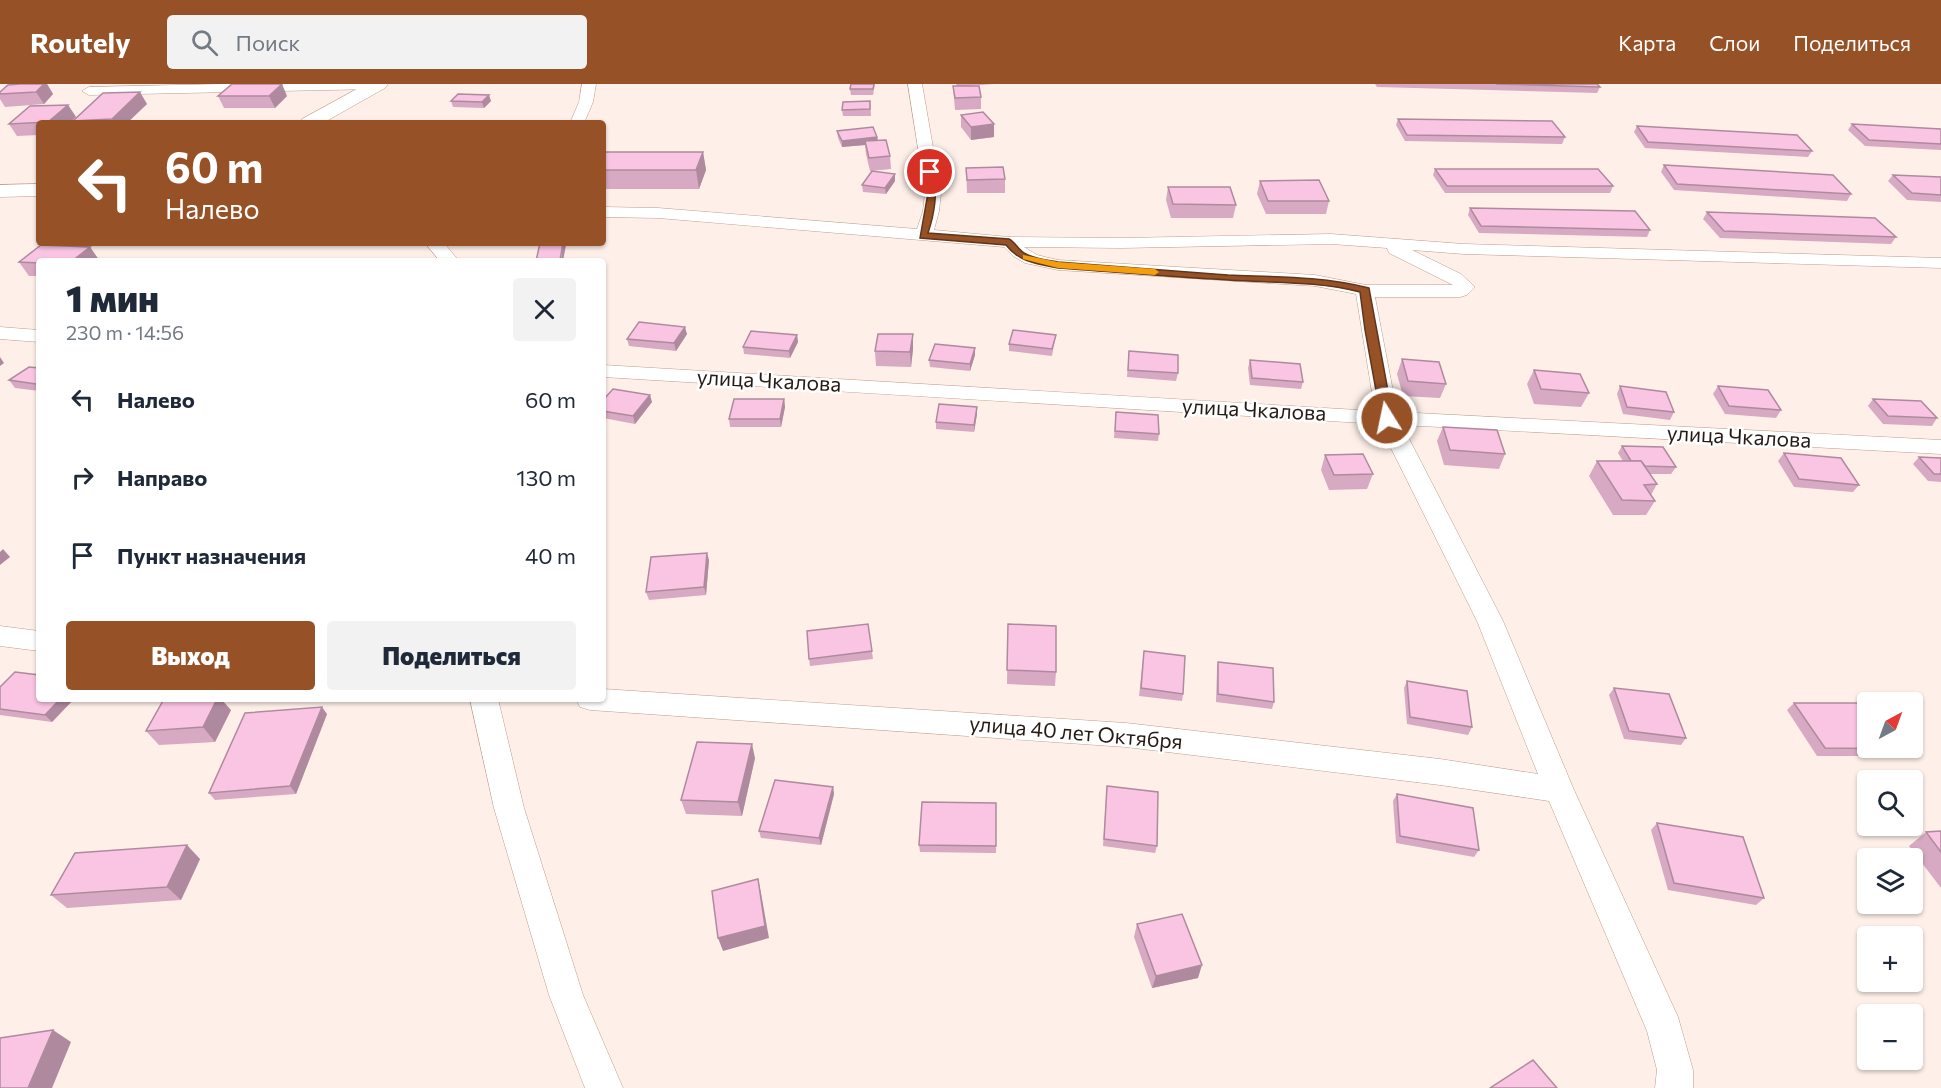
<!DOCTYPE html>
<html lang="ru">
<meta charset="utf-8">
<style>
body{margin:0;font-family:Commissioner,sans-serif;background:#f2f2f3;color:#1f2937;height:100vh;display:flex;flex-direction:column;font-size:22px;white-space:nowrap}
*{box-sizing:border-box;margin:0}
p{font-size:20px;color:#747a83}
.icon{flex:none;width:33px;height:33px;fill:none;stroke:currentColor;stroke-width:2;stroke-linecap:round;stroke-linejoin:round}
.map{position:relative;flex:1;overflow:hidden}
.sheet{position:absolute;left:36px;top:174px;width:570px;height:444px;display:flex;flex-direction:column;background:#fff;border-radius:6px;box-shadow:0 2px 4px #0004}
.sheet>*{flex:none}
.hud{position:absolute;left:36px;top:36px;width:570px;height:126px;border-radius:6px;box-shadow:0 2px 4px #0004;background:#965127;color:#fff;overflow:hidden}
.needle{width:39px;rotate:41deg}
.fabs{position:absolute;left:1857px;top:608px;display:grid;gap:12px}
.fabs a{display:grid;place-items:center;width:66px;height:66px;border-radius:6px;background:#fff;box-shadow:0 2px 4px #0004;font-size:30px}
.pin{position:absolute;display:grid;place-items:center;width:51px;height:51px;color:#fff;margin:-26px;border:3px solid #fff;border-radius:50%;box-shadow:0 2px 6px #0007}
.me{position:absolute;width:66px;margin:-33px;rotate:350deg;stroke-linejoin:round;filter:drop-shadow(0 0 4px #0008)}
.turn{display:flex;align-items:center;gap:21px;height:126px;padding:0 30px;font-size:27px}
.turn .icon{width:78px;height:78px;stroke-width:2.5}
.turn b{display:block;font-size:42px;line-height:51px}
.round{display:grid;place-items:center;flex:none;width:63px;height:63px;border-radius:6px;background:#f2f2f3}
.head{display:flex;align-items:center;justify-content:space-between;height:102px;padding:0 30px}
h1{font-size:36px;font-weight:800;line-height:45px}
.action{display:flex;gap:12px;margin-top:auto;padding:12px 30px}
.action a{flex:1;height:69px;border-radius:6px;background:#965127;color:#fff;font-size:24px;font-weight:800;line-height:69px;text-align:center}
.action a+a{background:#f2f2f3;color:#1f2937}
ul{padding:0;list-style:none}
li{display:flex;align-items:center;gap:18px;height:78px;padding:0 30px}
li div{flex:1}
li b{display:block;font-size:22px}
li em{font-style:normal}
header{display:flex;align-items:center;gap:36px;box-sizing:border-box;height:84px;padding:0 30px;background:#965127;color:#fff}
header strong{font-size:28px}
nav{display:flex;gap:33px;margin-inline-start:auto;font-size:21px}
.search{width:420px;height:54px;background:#f2f2f3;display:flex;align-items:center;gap:15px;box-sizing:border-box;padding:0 21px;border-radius:6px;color:#747a83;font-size:22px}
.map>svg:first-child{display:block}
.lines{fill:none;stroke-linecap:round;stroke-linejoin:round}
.minor-casing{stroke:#bc9c8a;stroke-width:1}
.primary-casing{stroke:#bc9c8a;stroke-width:1}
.minor{fill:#fff;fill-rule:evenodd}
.primary{fill:#fff;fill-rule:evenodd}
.wall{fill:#d7a9c2}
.shaded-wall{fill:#af8a9e}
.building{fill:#fac5e2;stroke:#af8a9e;stroke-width:1.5}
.route{fill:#965127;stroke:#623519;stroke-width:1.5}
.slow{fill:#f59e0b}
.labels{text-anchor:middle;stroke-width:5;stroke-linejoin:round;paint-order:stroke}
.street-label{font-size:21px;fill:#261a14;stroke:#fff}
</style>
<header>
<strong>Routely</strong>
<div class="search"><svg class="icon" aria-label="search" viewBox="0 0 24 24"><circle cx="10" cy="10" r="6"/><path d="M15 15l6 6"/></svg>Поиск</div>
<nav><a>Карта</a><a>Слои</a><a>Поделиться</a></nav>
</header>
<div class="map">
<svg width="1941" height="1004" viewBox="0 0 1941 1004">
<rect width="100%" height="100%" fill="#fef0e9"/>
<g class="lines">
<defs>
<g id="minor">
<polygon points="223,0 383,0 384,1 377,5 89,11 82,7 89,3"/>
<polygon points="582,0 596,0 593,18 584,39 570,39 579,18"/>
<path d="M908 0H922L941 109 939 127 934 146 1009 153 1121 154 1331 150 1464 160 1941 174V184L1464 170 1412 166 1461 190 1475 203 1467 211 1460 213H1375L1397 328 1941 356V370L1402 341 1503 537 1574 706 1678 933 1693 986V1004H1655L1657 986 1647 947 1549 717 1440 701 1126 663 590 626 580 623 576 615H603V605L1126 639 1440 675 1538 690 1477 537 1379 340 603 293V281L1375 327 1356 210 1315 202 1058 186 1025 179 1013 172 1004 163 658 134 603 133V123L658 124 917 145 923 127 925 109ZM1331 160 1387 164 1389 169 1453 201H1366L1315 191 1058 176 1037 171 1024 163 1121 164Z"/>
<polygon points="425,159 444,159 459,177 440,177"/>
<polygon points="0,243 39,246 39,258 0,255"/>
<polygon points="0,542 39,547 39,567 0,562"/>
<polygon points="470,615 498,615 524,724 583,911 623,1004 585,1004 549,911 494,724"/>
</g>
<g id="primary">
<polygon points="366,0 388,0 385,4 323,39 299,39 302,35"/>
<polygon points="39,100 39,112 0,113 0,101"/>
</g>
</defs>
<!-- minor casing -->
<use href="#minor" class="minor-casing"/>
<!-- primary casing -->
<use href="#primary" class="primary-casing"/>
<!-- minor -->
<use href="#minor" class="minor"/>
<!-- primary -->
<use href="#primary" class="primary"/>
</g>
<!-- wall -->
<g class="wall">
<polygon points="20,0 47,0 53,10 44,20 5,23 0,15 0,8"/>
<polygon points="875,0 873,11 851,11 850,5"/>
<polygon points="956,0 994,0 968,2 981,13 981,25 955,26 953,2 957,2"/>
<polygon points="1375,0 1597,0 1600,3 1597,9 1377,3"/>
<polygon points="218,12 287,12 275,24 224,24"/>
<polygon points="451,17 491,17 484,24 453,23"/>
<polygon points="870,17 871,32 843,32 842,26"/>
<polygon points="147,20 127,39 74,39 73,37"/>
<polygon points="68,21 76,33 69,39 39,39 39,51 17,52 9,40"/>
<polygon points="961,31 994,53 971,56 961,43"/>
<polygon points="1398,35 1565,53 1562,60 1405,57 1396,41"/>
<polygon points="1852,40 1941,45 1941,66 1865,62 1848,46"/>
<polygon points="1637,42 1812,67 1808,73 1645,64 1634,48"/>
<polygon points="837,47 877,53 878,56 890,72 891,85 870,87 866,70 865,61 842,63 838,54"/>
<polygon points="603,68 703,68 706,86 699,105 603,105"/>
<polygon points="1664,81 1851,110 1847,117 1674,106 1661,88"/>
<polygon points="966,84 1005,95 1005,109 967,109"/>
<polygon points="1435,85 1613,102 1610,109 1445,109 1433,91"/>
<polygon points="895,90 895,97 886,110 863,108 862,101"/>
<polygon points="1893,91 1941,93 1941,118 1907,116 1888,97"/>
<polygon points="1260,97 1329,117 1326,130 1266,130 1257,110"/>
<polygon points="1168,103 1236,121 1233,134 1171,134 1166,116"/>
<polygon points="1470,124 1650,146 1647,153 1479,149 1468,131"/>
<polygon points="1707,128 1896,153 1891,160 1720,154 1703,135"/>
<polygon points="90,163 99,176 98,177 39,177 39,192 29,192 19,178"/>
<polygon points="687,250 676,267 629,262 627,255"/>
<polygon points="797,251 798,258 790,274 744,270 743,263"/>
<polygon points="1056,251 1052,272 1009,267 1009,260"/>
<polygon points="913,265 911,283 876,282 875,267"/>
<polygon points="1129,267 1178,289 1176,297 1127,293"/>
<polygon points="975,271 970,287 930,283 929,276"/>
<polygon points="1402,275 1446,300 1440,314 1403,312 1397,290"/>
<polygon points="1250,276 1303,298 1301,305 1250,301 1248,284"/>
<polygon points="39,284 39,307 15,304 9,296"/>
<polygon points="1534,286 1589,309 1581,323 1534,320 1527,300"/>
<polygon points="1620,302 1674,328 1670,336 1623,330 1617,310"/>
<polygon points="1718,302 1781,326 1776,334 1725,330 1713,310"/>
<polygon points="784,315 785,323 781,343 730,343 729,335"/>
<polygon points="1873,315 1937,334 1932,342 1883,340 1868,322"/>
<polygon points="603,316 652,318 635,340 603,334"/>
<polygon points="977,323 977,330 974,348 936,345 936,338"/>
<polygon points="1116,328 1159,350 1158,357 1114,354"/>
<polygon points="1443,343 1505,370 1499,385 1444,381 1437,357"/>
<polygon points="1622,362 1676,383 1671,390 1650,390 1657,400 1651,411 1655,417 1646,431 1613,431 1589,392 1597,377 1623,377 1618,369"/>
<polygon points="1784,369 1859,401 1853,408 1794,403 1778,377"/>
<polygon points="1325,371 1373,390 1367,405 1329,406 1321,386"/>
<polygon points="1919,373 1941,374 1941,398 1928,397 1913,380"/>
<polygon points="709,476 706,511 649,516 646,508"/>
<polygon points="868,540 873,575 810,582 809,575"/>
<polygon points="1008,540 1056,588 1055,602 1007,600"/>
<polygon points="1144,567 1183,610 1182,617 1139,612"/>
<polygon points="1218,578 1274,618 1272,625 1216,618 1217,585"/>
<polygon points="1407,597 1472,643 1468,651 1407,640 1404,604"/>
<polygon points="0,603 39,615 74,615 52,638 0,631"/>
<polygon points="1614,604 1686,654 1681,661 1624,655 1609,611"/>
<polygon points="1794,619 1907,665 1899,672 1817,672 1787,626"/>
<polygon points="231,626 215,658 159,661 146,647"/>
<polygon points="327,630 296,710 215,716 209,709"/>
<polygon points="755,674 742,732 686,730 681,716"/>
<polygon points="1107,702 1157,762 1155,769 1103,762"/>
<polygon points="833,703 834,710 821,761 761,754 759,747"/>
<polygon points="1397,710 1479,766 1474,773 1396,759 1393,717"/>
<polygon points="996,719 996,769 920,768 919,761"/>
<polygon points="1657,739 1764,814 1756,821 1668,806 1651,746"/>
<polygon points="1941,747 1941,804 1909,762 1926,748"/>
<polygon points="200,775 181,816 67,824 51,811"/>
<polygon points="1137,840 1198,894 1152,904 1134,853"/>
</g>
<!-- shaded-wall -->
<g class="shaded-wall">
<polygon points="44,0 47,0 53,10 44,20 36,8"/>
<polygon points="282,0 287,12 275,24 269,12"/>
<polygon points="140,8 147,20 127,39 114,39 112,35"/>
<polygon points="489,11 491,17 484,24 482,18"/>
<polygon points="68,21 76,33 69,39 49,39 48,38"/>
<polygon points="994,40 994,53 971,56 971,43"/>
<polygon points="877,53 878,59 865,57 865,61 842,63 842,57"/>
<polygon points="703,68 706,86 699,105 696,86"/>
<polygon points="895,90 895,97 886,110 885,104"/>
<polygon points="563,159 565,159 566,161 563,177 561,177"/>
<polygon points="90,163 99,176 98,177 72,177"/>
<polygon points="685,243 687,250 676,267 674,259"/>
<polygon points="913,250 913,265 911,283 910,268"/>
<polygon points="797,251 798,258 790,274 789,267"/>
<polygon points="975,264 975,271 970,287 970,280"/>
<polygon points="0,273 4,279 0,282"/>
<polygon points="650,311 652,318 635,340 633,332"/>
<polygon points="784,315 785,323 781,343 780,335"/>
<polygon points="977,323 977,330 974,348 974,341"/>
<polygon points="3,465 10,473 0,481 0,468"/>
<polygon points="707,469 709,476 706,511 704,503"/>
<polygon points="60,615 74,615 52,638 45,631"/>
<polygon points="217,615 221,615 231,626 215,658 203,643"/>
<polygon points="322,623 327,630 296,710 290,702"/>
<polygon points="752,660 755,674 742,732 738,718"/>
<polygon points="833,703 834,710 821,761 819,754"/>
<polygon points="187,761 200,775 181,816 167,803"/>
<polygon points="758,795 761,809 769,854 723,867 718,854"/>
<polygon points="1202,881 1198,894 1152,904 1156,892"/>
<polygon points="53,946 71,958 52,1004 28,1004"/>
</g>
<!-- building -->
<g class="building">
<polygon points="20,0 44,0 36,8 0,10 0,8 8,1"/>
<polygon points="232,0 282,0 269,12 218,12"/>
<polygon points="851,0 874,0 873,5 850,5"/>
<polygon points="1496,0 1597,0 1600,3"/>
<polygon points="953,2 979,2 981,13 955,14"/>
<polygon points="140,8 112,35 73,37 103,9"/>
<polygon points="458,10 489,11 482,18 451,17"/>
<polygon points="870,17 870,25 842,26 843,18"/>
<polygon points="68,21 48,38 9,40 30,22"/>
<polygon points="983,28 994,40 971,43 961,31"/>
<polygon points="1398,35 1552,37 1565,53 1407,51"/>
<polygon points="1852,40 1941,45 1941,60 1869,56"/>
<polygon points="1637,42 1797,51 1812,67 1648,58"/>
<polygon points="873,43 877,53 842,57 837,47"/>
<polygon points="886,56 890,72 869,74 865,57"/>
<polygon points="603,68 703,68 696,86 603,86"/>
<polygon points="1664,81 1833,91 1851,110 1677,100"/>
<polygon points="1003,83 1005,95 967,96 966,84"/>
<polygon points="1435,85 1598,85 1613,102 1447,102"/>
<polygon points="872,87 895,90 885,104 862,101"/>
<polygon points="1893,91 1941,93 1941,111 1912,109"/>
<polygon points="1319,96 1329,117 1268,117 1260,97"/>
<polygon points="1168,103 1230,103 1236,121 1173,120"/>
<polygon points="1470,124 1635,127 1650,146 1481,142"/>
<polygon points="1707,128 1875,134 1896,153 1724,147"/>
<polygon points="540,159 563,159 560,176 536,177"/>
<polygon points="41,161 90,163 72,177 39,177 39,179 19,178"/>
<polygon points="639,238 685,243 674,259 627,255"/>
<polygon points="1013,246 1056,251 1052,265 1009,260"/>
<polygon points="751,247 797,251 789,267 743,263"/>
<polygon points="878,250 913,250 910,268 875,267"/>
<polygon points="935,260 975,264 970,280 929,276"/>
<polygon points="1129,267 1178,271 1178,289 1128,286"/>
<polygon points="1402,275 1439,278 1446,300 1408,297"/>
<polygon points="1250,276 1300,280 1303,298 1252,294"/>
<polygon points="29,283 39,284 39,299 36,300 9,296"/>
<polygon points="1534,286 1580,290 1589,309 1541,305"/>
<polygon points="1620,302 1666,308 1674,328 1627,323"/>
<polygon points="1718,302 1768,306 1781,326 1729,322"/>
<polygon points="613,305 650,311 633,332 603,327 603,316"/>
<polygon points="734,315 784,315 780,335 729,335"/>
<polygon points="1873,315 1921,317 1937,334 1888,332"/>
<polygon points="939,320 977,323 974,341 936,338"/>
<polygon points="1116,328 1158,331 1159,350 1115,347"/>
<polygon points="1443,343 1497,346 1505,370 1450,366"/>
<polygon points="1622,362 1663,363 1676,383 1645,382 1641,377 1631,377"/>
<polygon points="1784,369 1841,374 1859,401 1799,395"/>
<polygon points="1363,370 1373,390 1334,391 1325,371"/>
<polygon points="1919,373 1941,374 1941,390 1934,390"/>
<polygon points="1597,377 1641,377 1657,400 1644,401 1655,417 1622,416"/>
<polygon points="707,469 704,503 646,508 651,473"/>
<polygon points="868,540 872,567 809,575 807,547"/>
<polygon points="1008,540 1056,542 1056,588 1007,586"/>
<polygon points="1144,567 1185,572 1183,610 1141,604"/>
<polygon points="1218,578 1273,584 1274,618 1218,610"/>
<polygon points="15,588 39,591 39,615 60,615 45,631 0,625 0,603"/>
<polygon points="1407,597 1467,607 1472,643 1410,633"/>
<polygon points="1614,604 1669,610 1686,654 1629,647"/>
<polygon points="164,615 217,615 203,643 146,647"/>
<polygon points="1794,619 1868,619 1868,663 1905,663 1907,665 1825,664"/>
<polygon points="322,623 290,702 209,709 245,629"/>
<polygon points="697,658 752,660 738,718 681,716"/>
<polygon points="775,696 833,703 819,754 759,747"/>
<polygon points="1107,702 1158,708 1157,762 1104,755"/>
<polygon points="1397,710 1473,724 1479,766 1400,752"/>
<polygon points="922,718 996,719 996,762 919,761"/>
<polygon points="1657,739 1743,753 1764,814 1674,799"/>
<polygon points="1941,747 1941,768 1926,748"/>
<polygon points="187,761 167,803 51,811 75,769"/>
<polygon points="758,795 765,842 718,854 712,807"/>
<polygon points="1182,830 1202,881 1156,892 1137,840"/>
<polygon points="53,946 28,1004 0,1004 0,954"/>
<polygon points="1533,976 1557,1004 1490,1004"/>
</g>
<!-- route -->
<path class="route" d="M930 86 934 88C937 111 935 128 928 149L1009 155C1015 158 1018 165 1024 169 1034 175 1046 176 1058 178 1114 182 1171 187 1228 191 1276 193 1322 192 1369 204L1393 334 1387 338 1381 334 1365 246 1360 208C1317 197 1273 199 1228 196 1171 193 1115 188 1058 184 1037 180 1019 178 1006 161L920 154 928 109 925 88Z"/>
<!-- slow -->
<polygon class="slow" points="1023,171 1058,178 1155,185 1159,188 1155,191 1058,184 1023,175"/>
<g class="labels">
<!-- street labels -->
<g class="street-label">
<text transform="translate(769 297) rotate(3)" y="7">улица Чкалова</text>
<text transform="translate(1254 326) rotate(3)" y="7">улица Чкалова</text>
<text transform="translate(1739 353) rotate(3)" y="7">улица Чкалова</text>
<text transform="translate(1076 649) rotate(5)" y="7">улица 40 лет Октября</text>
</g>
</g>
</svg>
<div class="fabs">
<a><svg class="needle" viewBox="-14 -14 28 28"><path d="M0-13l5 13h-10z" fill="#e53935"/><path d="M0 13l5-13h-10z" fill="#747a83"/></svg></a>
<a><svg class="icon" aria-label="search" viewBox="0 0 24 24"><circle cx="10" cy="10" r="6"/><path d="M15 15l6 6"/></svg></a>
<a><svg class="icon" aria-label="layers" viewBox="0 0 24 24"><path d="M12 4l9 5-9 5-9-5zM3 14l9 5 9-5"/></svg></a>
<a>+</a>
<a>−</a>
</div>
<div class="pin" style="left:930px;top:88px;background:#d93025"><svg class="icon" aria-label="arrive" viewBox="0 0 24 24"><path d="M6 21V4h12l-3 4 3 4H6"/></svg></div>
<svg class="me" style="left:1387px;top:334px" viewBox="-20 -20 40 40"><circle r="17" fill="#965127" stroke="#fff" stroke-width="3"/><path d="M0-11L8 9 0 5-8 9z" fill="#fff"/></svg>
<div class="hud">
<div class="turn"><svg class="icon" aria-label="left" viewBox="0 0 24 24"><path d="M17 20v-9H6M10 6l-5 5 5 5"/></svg><div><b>60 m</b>Налево</div></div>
</div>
<section class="sheet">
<div class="head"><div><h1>1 мин</h1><p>230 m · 14:56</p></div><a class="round"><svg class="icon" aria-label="close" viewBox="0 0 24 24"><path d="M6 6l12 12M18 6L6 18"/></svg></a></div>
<ul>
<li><svg class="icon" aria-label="left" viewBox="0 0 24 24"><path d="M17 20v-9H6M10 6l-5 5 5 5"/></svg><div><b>Налево</b></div><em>60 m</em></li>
<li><svg class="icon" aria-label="right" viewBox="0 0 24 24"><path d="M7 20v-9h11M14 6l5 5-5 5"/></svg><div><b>Направо</b></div><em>130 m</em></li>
<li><svg class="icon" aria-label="arrive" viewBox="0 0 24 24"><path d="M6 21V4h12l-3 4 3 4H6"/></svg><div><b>Пункт назначения</b></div><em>40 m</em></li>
</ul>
<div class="action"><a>Выход</a><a>Поделиться</a></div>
</section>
</div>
